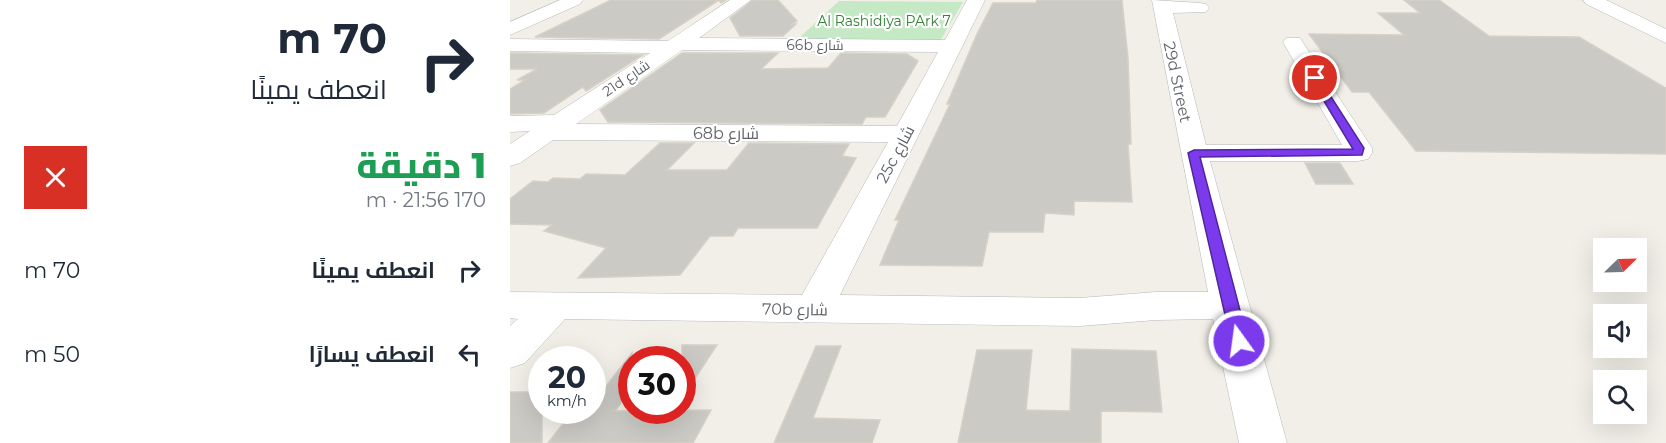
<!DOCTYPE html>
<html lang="ar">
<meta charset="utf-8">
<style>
body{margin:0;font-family:Montserrat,Cairo,sans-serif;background:#f2f2f3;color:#1f2937;direction:rtl;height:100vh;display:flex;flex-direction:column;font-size:22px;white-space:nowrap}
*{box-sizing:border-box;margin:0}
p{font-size:20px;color:#747a83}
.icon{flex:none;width:33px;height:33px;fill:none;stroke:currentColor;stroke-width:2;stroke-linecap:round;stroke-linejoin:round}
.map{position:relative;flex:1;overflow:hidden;direction:ltr}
.sheet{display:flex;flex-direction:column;background:#fff;width:510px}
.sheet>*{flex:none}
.top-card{background:#fff;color:#1f2937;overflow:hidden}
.needle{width:39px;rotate:67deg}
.buttons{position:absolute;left:1083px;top:238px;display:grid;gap:12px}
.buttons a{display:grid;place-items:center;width:54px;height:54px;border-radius:0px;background:#fff;box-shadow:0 6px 24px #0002;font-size:30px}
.speed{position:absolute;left:18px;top:346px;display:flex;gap:12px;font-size:30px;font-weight:700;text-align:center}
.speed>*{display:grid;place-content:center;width:78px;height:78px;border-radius:50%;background:#fff;box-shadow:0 6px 24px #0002;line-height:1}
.speed small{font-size:15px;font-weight:400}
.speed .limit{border:9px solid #d22;background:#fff;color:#111}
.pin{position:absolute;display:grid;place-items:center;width:51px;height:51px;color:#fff;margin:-26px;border:3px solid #fff;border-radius:50%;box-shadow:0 2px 6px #0007}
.me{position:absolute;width:66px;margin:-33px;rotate:346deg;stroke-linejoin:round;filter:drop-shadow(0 0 4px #0008)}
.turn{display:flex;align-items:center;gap:21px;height:126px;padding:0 24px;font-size:27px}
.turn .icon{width:78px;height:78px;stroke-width:2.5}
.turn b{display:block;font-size:42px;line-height:51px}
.round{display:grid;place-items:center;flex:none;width:63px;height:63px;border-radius:0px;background:#f2f2f3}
.overview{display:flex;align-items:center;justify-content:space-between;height:102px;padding:0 24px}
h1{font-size:36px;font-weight:800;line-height:45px;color:#1e9e55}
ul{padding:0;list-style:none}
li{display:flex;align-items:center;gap:18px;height:84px;padding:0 24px}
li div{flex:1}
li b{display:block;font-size:22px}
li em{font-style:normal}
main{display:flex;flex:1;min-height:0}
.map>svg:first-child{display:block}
.green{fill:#c5e8c5}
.building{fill:#cccac5;stroke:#d6d1c6;stroke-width:1.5}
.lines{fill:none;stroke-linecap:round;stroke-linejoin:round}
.minor-casing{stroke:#b5b8bc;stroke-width:1}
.minor{fill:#fff;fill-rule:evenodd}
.route{fill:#7c3aed;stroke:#51269a;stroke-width:1.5}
.labels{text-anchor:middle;stroke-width:4.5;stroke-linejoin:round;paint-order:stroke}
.far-park-label{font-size:14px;fill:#348238;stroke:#fff}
.far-street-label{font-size:14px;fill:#5f6368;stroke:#fff}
.street-label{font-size:16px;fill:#5f6368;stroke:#fff}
</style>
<main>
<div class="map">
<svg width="1156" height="443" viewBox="0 0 1156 443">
<rect width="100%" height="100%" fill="#f1efe8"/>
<!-- green -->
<polygon class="green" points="329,1 453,2 430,41 287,40"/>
<!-- building -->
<g class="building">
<polygon points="101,0 216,0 211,3 209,0 149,39 25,37"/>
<polygon points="243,0 268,0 287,21 282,24 286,24 273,36 230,36 220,18"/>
<polygon points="527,0 612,0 618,58 621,144 618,144 622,202 564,201 564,215 535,213 533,232 479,232 472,266 370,265 389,220 385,220 440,104 437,104 467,34 483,3 526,3"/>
<polygon points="894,0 929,0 979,36 1069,37 1156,88 1156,154 906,151 859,92 842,92 799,34 894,35 868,13 910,13"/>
<polygon points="0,53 133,55 76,91 73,87 34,113 0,114 0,89 15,80 7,80 27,69 0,69"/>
<polygon points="172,53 268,53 251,69 318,68 331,53 397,54 408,61 375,117 356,117 352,124 98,122 90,110"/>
<polygon points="150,143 184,143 157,170 217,170 239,143 339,144 332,156 346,158 307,228 228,228 223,236 200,236 170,275 68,278 96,248 34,231 42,225 0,224 0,199 23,181 38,182 43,178 70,179 76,174 115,175"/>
<polygon points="795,163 830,163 843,184 806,184"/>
<polygon points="172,345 207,345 172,398"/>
<polygon points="306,346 331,346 303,418 370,420 362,443 264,443"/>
<polygon points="562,349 646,351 652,412 591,411 591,443 448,443 467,350 522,350 516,410 560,411"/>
<polygon points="122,353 122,388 105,411 201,410 183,443 38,443 63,411 82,411 82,404"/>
<rect x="0" y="392" width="32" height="51"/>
</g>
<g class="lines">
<defs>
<g id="minor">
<polygon points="50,0 73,0 70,4 0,35 0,22"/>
<path d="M220 0H241L189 38 435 40 457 0H475L330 295 570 298 646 292H698L642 0 690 3 696 4 699 8 696 12 663 13 696 145H832L773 42 776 38H790L862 148V153L858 159 848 161H700L777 443H729L703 319 646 320 570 326 55 319 15 363 0 368V326L8 319 0 318V292L292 295 378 142 43 140 10 163 0 166V144L20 131 0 132V116L44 115 140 53 0 51V39L158 41ZM172 50 428 52 387 126 66 124Z"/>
<polygon points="1073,0 1096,0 1156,29 1156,43 1076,4"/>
</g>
</defs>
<!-- minor casing -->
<use href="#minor" class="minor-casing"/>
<!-- minor -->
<use href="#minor" class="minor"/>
</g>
<!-- route -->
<polygon class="route" points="805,75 809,78 854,148 852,155 690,157 738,341 735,346 729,347 723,346 721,341 678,153 684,150 843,149 800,78"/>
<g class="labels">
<!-- far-park labels -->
<g class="far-park-label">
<text x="374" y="26">Al Rashidiya PArk 7</text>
</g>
<!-- far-street labels -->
<g class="far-street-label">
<text x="305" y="50">66b شارع</text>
<text transform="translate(116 78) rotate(-34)" y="5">21d شارع</text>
</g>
<!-- street labels -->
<g class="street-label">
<text transform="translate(668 82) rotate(78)" y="6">29d Street</text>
<text x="216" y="139">68b شارع</text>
<text transform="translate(385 154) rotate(-62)" y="6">25c شارع</text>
<text transform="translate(285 309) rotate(1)" y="6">70b شارع</text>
</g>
</g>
</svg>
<div class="buttons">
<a><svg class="needle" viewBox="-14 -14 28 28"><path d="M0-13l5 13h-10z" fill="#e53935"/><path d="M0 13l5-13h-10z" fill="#747a83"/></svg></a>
<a><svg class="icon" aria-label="sound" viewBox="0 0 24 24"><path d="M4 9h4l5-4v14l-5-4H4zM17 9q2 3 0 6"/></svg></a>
<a><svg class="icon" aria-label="search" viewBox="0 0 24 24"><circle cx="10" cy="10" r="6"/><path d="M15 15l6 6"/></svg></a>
</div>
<div class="speed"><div>20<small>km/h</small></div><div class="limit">30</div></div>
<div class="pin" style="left:805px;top:78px;background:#d93025"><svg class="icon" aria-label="arrive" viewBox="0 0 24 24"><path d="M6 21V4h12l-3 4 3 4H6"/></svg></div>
<svg class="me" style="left:729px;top:341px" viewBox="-20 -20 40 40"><circle r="17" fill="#7c3aed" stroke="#fff" stroke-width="3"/><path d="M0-11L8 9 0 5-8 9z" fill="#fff"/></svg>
</div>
<section class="sheet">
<div class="top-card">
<div class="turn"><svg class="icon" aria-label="right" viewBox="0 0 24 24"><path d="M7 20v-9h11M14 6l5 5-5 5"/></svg><div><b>70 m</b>انعطف يمينًا</div></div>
</div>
<div class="overview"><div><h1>1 دقيقة</h1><p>170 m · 21:56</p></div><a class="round" style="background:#d93025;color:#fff"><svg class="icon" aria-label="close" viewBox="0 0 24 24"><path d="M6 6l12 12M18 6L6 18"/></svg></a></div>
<ul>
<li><svg class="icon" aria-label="right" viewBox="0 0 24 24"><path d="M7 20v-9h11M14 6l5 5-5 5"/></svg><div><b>انعطف يمينًا</b></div><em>70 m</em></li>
<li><svg class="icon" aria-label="left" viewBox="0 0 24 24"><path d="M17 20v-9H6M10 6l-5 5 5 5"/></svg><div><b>انعطف يسارًا</b></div><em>50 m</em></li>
</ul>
</section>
</main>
